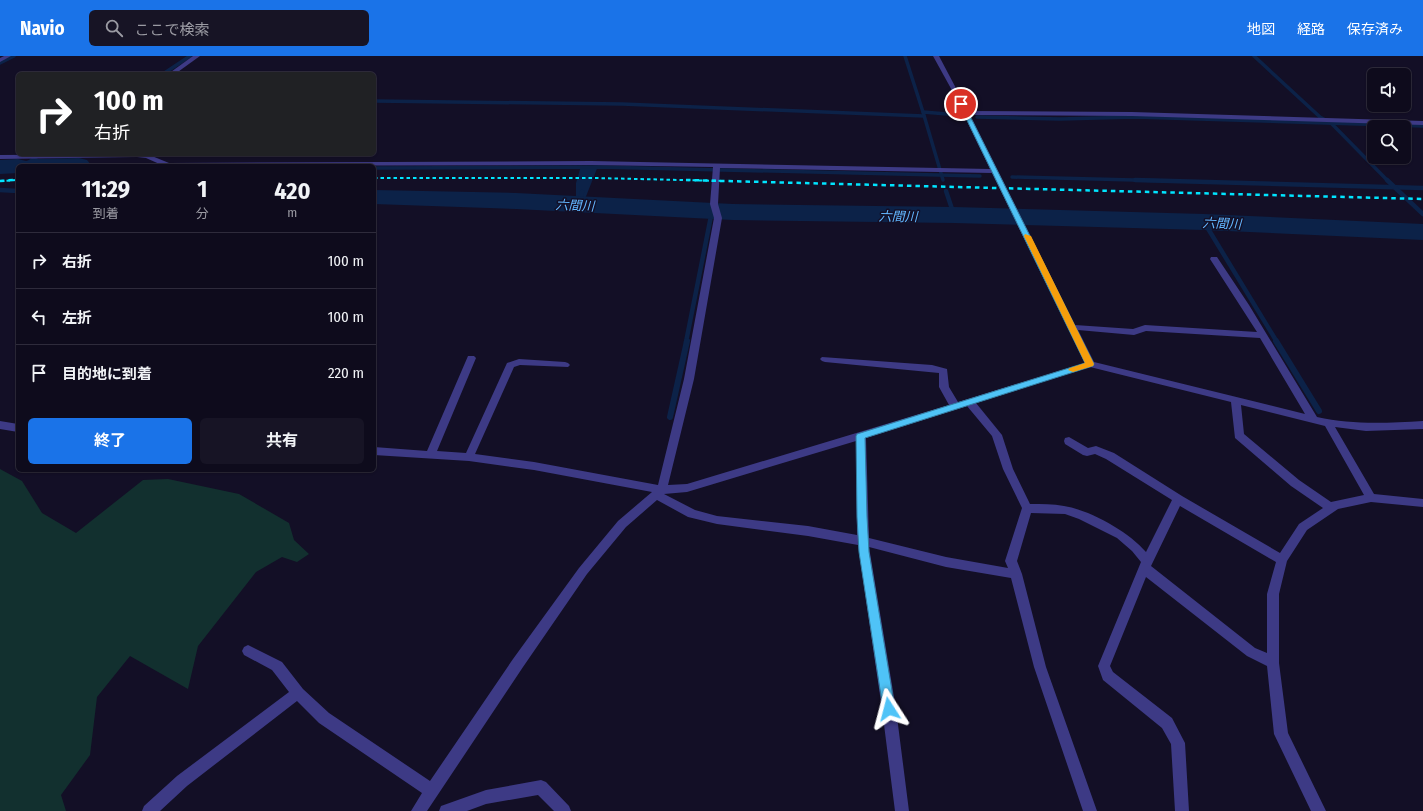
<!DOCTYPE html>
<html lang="ja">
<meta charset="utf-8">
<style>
body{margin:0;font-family:"Fira Sans Condensed","Noto Sans JP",sans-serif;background:#171425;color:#f1f3f6;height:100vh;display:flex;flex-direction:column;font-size:15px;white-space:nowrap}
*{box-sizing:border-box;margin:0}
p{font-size:13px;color:#9b9ba3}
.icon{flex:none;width:22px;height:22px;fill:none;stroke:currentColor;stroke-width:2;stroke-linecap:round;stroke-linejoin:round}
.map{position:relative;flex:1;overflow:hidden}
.sheet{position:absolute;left:16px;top:108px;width:360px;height:308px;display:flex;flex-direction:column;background:#0e0b1c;border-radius:6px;box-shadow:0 1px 3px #0004,0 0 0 1px #2e2b3b}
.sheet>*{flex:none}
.top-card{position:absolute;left:16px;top:16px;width:360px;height:84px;border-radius:6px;box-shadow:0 1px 3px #0004,0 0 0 1px #2e2b3b;background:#202124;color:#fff;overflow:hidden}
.buttons{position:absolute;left:1367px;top:12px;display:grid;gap:8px}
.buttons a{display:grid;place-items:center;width:44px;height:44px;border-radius:6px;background:#0e0b1c;box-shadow:0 1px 3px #0004,0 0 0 1px #2e2b3b;font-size:20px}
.pin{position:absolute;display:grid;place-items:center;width:34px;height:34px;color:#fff;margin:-17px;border:2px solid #fff;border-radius:50%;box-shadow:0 1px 4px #0007}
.me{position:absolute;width:44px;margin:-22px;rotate:351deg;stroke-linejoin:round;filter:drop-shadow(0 0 3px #0008)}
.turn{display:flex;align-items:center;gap:14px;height:84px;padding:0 12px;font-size:18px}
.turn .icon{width:52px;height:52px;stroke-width:2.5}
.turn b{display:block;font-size:28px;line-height:34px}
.eta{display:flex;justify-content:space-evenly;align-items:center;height:68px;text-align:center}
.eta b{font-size:24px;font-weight:700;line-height:28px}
.primary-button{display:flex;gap:8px;margin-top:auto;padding:8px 12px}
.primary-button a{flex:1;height:46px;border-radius:6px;background:#1a73e8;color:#fff;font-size:16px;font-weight:700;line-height:46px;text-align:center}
.primary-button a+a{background:#171425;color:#f1f3f6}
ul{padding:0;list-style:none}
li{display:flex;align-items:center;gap:12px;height:56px;padding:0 12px;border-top:1px solid #2e2b3b}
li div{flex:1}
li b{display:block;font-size:15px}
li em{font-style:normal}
header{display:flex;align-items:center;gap:24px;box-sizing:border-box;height:56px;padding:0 20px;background:#1a73e8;color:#fff}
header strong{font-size:19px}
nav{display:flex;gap:22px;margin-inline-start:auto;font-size:14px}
.search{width:280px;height:36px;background:#171425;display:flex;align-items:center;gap:10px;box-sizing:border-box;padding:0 14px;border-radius:6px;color:#9b9ba3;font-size:15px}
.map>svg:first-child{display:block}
.green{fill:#12302f}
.water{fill:#0c2248}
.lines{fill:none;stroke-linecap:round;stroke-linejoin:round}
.stream-far2{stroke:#0c2248;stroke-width:3.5}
.stream-far1{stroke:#0c2248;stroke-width:4.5}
.stream{stroke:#0c2248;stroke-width:6}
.river{fill:#0c2248;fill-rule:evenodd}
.minor{fill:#3d3a85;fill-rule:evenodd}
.rail-far1{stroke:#00e5ff;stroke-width:2;stroke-dasharray:3.5 3;stroke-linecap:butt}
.rail{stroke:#00e5ff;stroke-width:2.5;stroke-dasharray:4.5 4;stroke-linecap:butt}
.route{fill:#4fc3f7;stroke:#337fa1}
.slow{fill:#f59e0b}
.labels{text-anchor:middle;stroke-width:3;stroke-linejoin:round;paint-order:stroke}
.far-water-label{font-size:13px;font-style:italic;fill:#62b6ff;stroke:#130f26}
</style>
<header>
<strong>Navio</strong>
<div class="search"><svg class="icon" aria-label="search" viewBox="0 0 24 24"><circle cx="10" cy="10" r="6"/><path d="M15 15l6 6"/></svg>ここで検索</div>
<nav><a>地図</a><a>経路</a><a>保存済み</a></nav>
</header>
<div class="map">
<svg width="1423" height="755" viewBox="0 0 1423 755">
<rect width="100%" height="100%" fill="#130f26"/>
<!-- green -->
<polygon class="green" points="0,413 22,425 42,457 76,477 143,424 168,423 239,438 289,467 294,484 309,498 297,506 282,501 256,516 198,590 188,633 130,600 97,641 90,699 61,739 66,755 0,755"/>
<!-- water -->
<polygon class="water" points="581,110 598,110 585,143 576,142 576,127"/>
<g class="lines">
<!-- stream-far2 -->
<g class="stream-far2">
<polyline points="905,0 923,56"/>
<polyline points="1254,0 1320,61 1332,68 1388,125"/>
<polyline points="0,7 14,0"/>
<polyline points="163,18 190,0"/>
<polyline points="374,45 622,48 924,60"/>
<polyline points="977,61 1060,63 1135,61 1423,70"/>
<polyline points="23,110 41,98"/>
<polyline points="374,112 599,111 980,120"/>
<polyline points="1012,121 1173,125"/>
<polyline points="943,124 923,56 959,59"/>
</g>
<!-- stream-far1 -->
<g class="stream-far1">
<polyline points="1135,124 1423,132"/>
<polyline points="1387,124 1423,158"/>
<polyline points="0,134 18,135"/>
<polyline points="946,135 954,159"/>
<polyline points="579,148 582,136"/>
<polyline points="1204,166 1277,286"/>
<polyline points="686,286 712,155"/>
</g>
<!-- stream -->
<g class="stream">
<polyline points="1276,285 1319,355"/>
<polyline points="670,361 687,285"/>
</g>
<!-- river -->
<g class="river">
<polygon points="79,102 87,104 91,109 18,110 18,117 0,118 0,104 18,103 26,105 35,103"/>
<polygon points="374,134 516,137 733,148 954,151 1204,158 1423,168 1423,184 1204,174 954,167 733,164 516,153 374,148"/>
</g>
<!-- minor -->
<g class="minor">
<polygon points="4,0 11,0 0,6 0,2"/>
<polygon points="193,0 200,0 175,18 168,18"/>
<path d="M933 0H939L968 55 1132 56 1423 65V69L1132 60 970 59 1075 269 1133 273 1145 269 1257 276 1210 203 1211 201H1217L1249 249 1317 361C1352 369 1387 367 1423 365V373L1366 375 1335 371 1374 438 1423 443V451L1371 446 1338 453 1307 474 1287 505 1279 538V607L1288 677 1326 755H1311L1274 678 1267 610 1247 600 1146 521 1110 610 1113 616 1172 662 1185 687 1189 755H1175L1171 688 1162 672 1103 624 1098 610 1141 506 1132 495 1117 482 1079 463 1065 458 1031 457 1017 505 1022 518 1046 611 1097 755H1083L1034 611 1011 522 946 511 869 491 896 653 909 755H895L882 653 858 489 808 480 717 468 688 461 657 444 626 471 587 518 523 611 427 755H411L422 737 319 667 297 645 187 730 160 755H142L144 750 177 720 289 636 272 614 244 599 242 595 244 591 248 589 282 606 303 633 329 657 430 725 513 603 579 512 618 465 652 436 534 414 469 405 374 399V391L427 395 468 300H474L476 302 437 395 466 397 507 307 519 303 565 306 568 307 570 309 568 311 520 309 514 311 475 398 534 406 658 429 684 323 714 162 710 148 713 111 591 109 164 110 146 102 137 101 0 103V99L147 98 169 107 591 105 990 113 954 38ZM720 112 992 117 1085 307 958 346 949 331 947 313 932 309 822 301 820 303 822 305 825 306 939 317V331L949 349 687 428 668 429 694 323 722 162 718 148ZM1078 274 1134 279 1146 275 1260 282 1305 358 1094 306ZM1090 311 1231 346 1235 382 1291 430 1323 452 1299 468 1280 497 1182 440 1114 397 1096 390 1088 392 1069 381 1065 382 1064 385 1065 388 1083 399 1087 400 1095 398 1106 403 1172 444 1146 496C1129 476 1090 454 1064 450 1053 448 1042 448 1030 448L1013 413 1002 379 976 347ZM1241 349 1325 370 1364 439 1331 446 1299 424 1244 378ZM967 350 992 380 1003 413 1022 452 1005 505 1008 512 946 501 869 482 866 382ZM856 385 857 479 808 470 717 460 695 454 664 438 687 436ZM1180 450 1276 506 1267 538V597L1255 592 1151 510Z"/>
<polygon points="0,365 18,368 18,376 0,373"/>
<polygon points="541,724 546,726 569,750 571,755 554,755 538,739 486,748 467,755 439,755 441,750 486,734"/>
</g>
<!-- rail-far1 -->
<g class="rail-far1">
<polyline points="374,122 595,122 725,125"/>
<polyline points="0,125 18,124"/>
</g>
<!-- rail -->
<g class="rail">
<polyline points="686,124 1423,143"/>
<polyline points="0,125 13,124"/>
</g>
</g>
<!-- route -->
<polygon class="route" points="961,46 964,48 1094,308 1093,310 865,382 867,461 869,496 895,653 893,657 889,659 885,657 883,653 859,496 857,461 856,380 857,378 1085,307 959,48"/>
<!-- slow -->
<polygon class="slow" points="1025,178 1031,180 1094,308 1093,310 1073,316 1068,314 1070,312 1085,307 1024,180"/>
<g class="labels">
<!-- far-water labels -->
<g class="far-water-label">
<text transform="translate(575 149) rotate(2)" y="5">六間川</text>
<text transform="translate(898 160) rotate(1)" y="5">六間川</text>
<text transform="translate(1222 167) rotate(2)" y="5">六間川</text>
</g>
</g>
</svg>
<div class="buttons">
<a><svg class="icon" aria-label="sound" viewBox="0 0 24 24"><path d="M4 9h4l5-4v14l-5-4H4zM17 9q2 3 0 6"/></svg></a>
<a><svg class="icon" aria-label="search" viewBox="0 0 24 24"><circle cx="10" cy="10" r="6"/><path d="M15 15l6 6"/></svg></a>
</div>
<div class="pin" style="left:961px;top:48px;background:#d93025"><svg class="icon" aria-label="arrive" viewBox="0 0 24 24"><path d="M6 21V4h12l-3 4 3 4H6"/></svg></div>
<svg class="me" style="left:889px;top:653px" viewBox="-20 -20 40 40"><path d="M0-17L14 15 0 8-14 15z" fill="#4fc3f7" stroke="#fff" stroke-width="4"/></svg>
<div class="top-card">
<div class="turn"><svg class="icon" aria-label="right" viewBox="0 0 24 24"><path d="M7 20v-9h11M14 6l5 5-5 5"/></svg><div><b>100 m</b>右折</div></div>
</div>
<section class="sheet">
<div class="eta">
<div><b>11:29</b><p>到着</p></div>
<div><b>1</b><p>分</p></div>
<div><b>420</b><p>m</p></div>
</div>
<ul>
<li><svg class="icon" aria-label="right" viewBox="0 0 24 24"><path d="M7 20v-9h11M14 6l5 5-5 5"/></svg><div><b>右折</b></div><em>100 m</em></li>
<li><svg class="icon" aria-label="left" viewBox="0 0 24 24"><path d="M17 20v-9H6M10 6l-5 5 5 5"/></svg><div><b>左折</b></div><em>100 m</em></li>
<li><svg class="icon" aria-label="arrive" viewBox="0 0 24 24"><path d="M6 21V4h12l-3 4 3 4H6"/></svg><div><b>目的地に到着</b></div><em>220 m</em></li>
</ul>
<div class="primary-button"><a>終了</a><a>共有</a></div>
</section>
</div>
